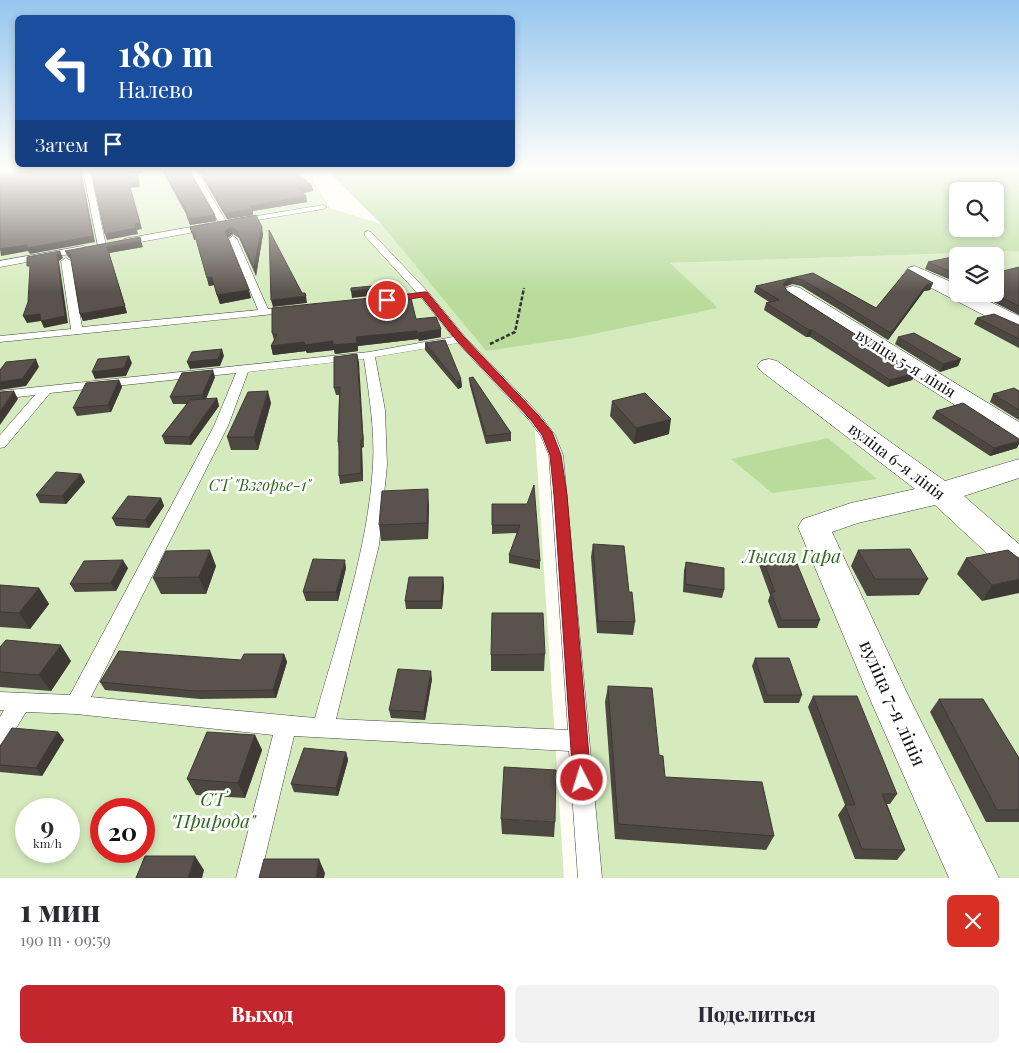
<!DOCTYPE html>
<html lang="ru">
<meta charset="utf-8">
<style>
body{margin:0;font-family:"Playfair Display",serif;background:#f2f2f3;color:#2b2b33;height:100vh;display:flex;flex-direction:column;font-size:19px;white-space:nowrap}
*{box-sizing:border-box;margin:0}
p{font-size:16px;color:#7c7c81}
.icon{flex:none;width:28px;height:28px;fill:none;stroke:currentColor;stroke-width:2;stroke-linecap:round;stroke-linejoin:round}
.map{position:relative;height:878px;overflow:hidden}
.panel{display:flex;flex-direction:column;background:#fff;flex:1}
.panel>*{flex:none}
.top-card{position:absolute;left:15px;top:15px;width:500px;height:152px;border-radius:8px;box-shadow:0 2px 8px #0003;background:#1a4fa0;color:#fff;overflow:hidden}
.buttons{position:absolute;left:949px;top:182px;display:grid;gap:10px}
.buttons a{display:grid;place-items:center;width:55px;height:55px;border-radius:8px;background:#fff;box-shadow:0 2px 8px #0003;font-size:25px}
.speed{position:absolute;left:15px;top:798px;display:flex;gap:10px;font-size:25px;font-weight:700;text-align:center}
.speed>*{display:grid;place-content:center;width:65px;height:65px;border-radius:50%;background:#fff;box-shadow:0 2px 8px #0003;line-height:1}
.speed small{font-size:12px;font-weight:400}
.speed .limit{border:8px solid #d22;background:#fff;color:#111}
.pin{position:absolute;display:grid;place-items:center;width:42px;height:42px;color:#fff;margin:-21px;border:2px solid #fff;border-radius:50%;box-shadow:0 1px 5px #0007}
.me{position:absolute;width:55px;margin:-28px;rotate:355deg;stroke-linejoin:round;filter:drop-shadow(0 0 4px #0008)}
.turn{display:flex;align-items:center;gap:18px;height:105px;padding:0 20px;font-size:22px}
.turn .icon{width:65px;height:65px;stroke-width:2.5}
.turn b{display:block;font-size:35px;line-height:42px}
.then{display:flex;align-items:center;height:48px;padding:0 20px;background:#0003;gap:10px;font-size:19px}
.round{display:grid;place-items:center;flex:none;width:52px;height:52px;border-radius:8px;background:#f2f2f3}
.head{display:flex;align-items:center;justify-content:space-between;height:85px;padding:0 20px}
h1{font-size:30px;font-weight:800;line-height:38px}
.action{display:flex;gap:10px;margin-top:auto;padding:10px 20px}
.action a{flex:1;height:58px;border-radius:8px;background:#c4262e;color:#fff;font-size:20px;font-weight:800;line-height:58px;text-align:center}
.action a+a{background:#f2f2f3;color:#2b2b33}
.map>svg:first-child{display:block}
.green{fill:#d5ebbd;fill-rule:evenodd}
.forest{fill:#b9dc9c;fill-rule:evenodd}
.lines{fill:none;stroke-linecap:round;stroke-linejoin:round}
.service-casing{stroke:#444;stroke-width:1}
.minor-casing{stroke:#444;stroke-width:1}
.path{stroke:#333;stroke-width:2.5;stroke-dasharray:4 2;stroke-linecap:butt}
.service{fill:#fff;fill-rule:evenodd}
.minor{fill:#fff;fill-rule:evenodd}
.wall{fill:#4d4742}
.shaded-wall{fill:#3f3936}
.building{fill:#5a524d;stroke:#3f3936}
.route{fill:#c4262e;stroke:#7f191e}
.labels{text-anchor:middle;stroke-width:5;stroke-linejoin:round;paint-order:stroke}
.street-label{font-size:16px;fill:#111;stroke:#fff}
.park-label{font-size:16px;font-style:italic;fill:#2f6b1f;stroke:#fff}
.near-park-label{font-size:19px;font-style:italic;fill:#2f6b1f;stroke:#fff}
.near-street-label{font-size:19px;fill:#111;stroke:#fff}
</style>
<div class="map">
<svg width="1019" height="878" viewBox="0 0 1019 878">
<rect width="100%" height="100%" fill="#fffdf5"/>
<!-- green -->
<path class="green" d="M0 170H307L330 208 381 224 486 351 718 308 669 263 1019 251V878H591L556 455 534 418 564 878H0ZM958 256H995V294H958ZM26 809H69V851H26ZM101 809H144V851H101Z"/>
<!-- forest -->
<g class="forest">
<path d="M327 170H1019V251L670 263 718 308 579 337 486 351 381 224ZM958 191H995V229H958Z"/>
<polygon points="828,438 877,479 772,493 731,459"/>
</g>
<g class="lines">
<defs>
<g id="service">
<polygon points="83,170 90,170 106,246 105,248 102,249 98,246"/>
<polygon points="189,170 196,170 226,221 323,205 327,207 323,209 221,226"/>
<polygon points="298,170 305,170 313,178 306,180"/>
<polygon points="208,224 211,225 211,229 124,245 120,242 124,239"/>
<path d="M368 231 371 232 428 292 465 337 539 414 555 435 563 455 602 878H578L569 751 294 736 260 878H236L273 735 76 714 26 712 7 743 0 746V717L4 710H0V692L70 695 214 426 236 373 50 393 5 447 0 448V435L35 395 0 399V391L369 352 453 337 420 296 365 236V232ZM458 343 529 420 541 436 549 455 568 730 336 719 379 545 387 465 385 410 375 357ZM364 359C369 394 375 430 373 465 368 551 338 635 315 718L91 697 228 426 248 372Z"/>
<polygon points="233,236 237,239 268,309 290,307 295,310 294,312 0,342 0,336 71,329 61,261 66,258 71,261 82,327 258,310 229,239"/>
<polygon points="83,246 86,247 86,251 0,267 0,261"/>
</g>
<g id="minor">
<polygon points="915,266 958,285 958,294 974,294 1019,316 1019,331 1011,329 908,276 905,272 908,268"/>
<polygon points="793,286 800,288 1019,422 1019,442 1009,440 786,296 783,292 786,288"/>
<polygon points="769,359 777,361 945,481 1019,459 1019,478 964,496 1019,544 1019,576 1007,572 935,505 858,523 832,532 907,693 999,878 949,878 873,706 798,527 803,519 851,503 915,489 761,371 757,366 761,361"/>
</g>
</defs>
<!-- service casing -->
<use href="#service" class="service-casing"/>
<!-- minor casing -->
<use href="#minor" class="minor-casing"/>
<!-- path -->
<polyline class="path" points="490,344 515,332 524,288"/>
<!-- service -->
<use href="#service" class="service"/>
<!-- minor -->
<use href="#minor" class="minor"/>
</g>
<!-- wall -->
<g class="wall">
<polygon points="162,170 189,170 215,215 216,221 190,225 186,214"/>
<polygon points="198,170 293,170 313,191 303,193 306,196 307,202 253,211 253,215 227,219"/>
<polygon points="256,215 263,234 256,276 239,238 233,234 228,238 251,298 220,304 214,285 209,286 196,240 194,240"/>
<polygon points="143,247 109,253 127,313 83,321 71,259 68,257 65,251"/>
<polygon points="958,260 958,283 925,269 928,262"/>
<polygon points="1019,267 1019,315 978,294 995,294"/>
<polygon points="813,273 876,308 933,283 930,290 924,291 888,340 801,286 792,284 785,287 787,291 916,373 912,380 888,387 810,337 806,337 764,310 766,303 769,302 754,292 756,286"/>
<polygon points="977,318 1019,325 1019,348 974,324"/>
<polygon points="416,319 441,337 419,341 418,339 358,346 358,351 335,354 334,350 307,353 306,351 273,355 271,346 274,340 272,333"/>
<polygon points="898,337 961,359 958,366 940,372 895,344"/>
<polygon points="425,343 461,379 462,387 458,389 425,350"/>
<polygon points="357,354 364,447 362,448 363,481 340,484 339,476 339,450 338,442 339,395 336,395 334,388"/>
<polygon points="215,377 206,399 217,398 219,406 191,445 165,444 162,436 187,404 173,404 170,397"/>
<polygon points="469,378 511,433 511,441 486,444 470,386"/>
<polygon points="119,380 122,387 111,412 77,416 73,408"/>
<polygon points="1019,391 1019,420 990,402 993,394"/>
<polygon points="612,401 669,434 634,444 610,416"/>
<polygon points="271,403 258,450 231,450 227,437"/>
<polygon points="936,411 1017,448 990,456 932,418"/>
<polygon points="81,474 85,482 66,504 40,503 36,495"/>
<polygon points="161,498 164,506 149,528 116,526 112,518"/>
<polygon points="492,504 527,504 540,561 540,569 509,563 509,555 517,533 492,534"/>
<polygon points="429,505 428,539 381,541 379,525"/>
<polygon points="593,544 629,592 635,622 633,635 597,633 591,557"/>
<polygon points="858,550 928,579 919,595 867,596 851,566"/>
<polygon points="761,554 820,620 817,628 778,628 768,601 770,595 758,562"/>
<polygon points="1017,557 982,601 957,574 966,558"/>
<polygon points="686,562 724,590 722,598 683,592 684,570"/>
<polygon points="216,566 206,594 161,594 153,578"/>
<polygon points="128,568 116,591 75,592 70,584"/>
<polygon points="346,568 338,601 306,601 303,592"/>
<polygon points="443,577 444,586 442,609 406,609 405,601"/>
<polygon points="0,585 39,588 49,604 30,629 0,627"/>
<polygon points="0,647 71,661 51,691 0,687"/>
<polygon points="284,654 287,662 276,698 200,699 105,690 100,682"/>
<polygon points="545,654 544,671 491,671 491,655"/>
<polygon points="755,658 802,695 799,703 764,703 752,666"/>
<polygon points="432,679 425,720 391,718 389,710"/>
<polygon points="608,686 659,755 665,777 774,836 766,850 615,839 605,702"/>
<polygon points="813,696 897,794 890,804 887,804 905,850 897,860 855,859 838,815 845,805 808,707"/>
<polygon points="939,699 1019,758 1019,822 986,822 930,712"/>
<polygon points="58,732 64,740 42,776 0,772 0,746"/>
<polygon points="255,735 262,750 245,798 196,795 187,779"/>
<polygon points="346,752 348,760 338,796 294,792 291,784"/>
<polygon points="501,819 555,822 554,837 502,834"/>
</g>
<!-- shaded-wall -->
<g class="shaded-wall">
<polygon points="80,170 81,170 95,242 30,254 28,251 1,256 0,249"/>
<polygon points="135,170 147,170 137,175"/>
<polygon points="139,181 140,187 130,188 142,229 137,230 138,234 107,240 105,234 129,183"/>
<polygon points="312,186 313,191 300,193 299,188"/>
<polygon points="306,196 307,202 253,211 253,215 227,219 226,213 251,206"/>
<polygon points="215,215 216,221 190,225 188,219"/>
<polygon points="231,227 233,234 227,238 225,231"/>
<polygon points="262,227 263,234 256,276 254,268"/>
<polygon points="194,232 196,240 194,240 192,233"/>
<polygon points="141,241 143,247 109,253 127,313 83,321 80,314 107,247"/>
<polygon points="60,251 63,258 59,261 68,323 44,328 41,321 27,323 23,316 57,255"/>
<polygon points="212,277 214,285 209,286 207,278"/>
<polygon points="794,278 792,284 785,286 782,291 783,284 787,280"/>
<polygon points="933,283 930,290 924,291 888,340 891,333 927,284"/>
<polygon points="393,286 394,293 352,298 351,291"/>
<polygon points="249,290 251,298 220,304 217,295"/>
<polygon points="306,296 307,303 273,307 271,300"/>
<polygon points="441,329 441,337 419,341 418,333"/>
<polygon points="809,330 812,330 810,337 806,337"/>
<polygon points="417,331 418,339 358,346 358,351 335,354 334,350 307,353 306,351 273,355 271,346 304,342 333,341 356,337"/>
<polygon points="222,349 224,356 220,366 190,369 187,362"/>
<polygon points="357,354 359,362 364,447 363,440"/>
<polygon points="129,356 132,363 126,376 95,379 92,372"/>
<polygon points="36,359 39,367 26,386 0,390 0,382"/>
<polygon points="961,359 958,366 940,372 943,364"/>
<polygon points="213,370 215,377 204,403 202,395"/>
<polygon points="916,373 912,380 888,387 890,380"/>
<polygon points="461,379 462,387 458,389 457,382"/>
<polygon points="119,380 122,387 111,412 108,405"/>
<polygon points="14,391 18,399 0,425 0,411"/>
<polygon points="268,391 271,403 258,450 254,437"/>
<polygon points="217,398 219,406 191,445 189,437"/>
<polygon points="671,419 669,434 634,444 636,428"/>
<polygon points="361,440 362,448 363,481 361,473"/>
<polygon points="1019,441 1019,444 1017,448 990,456 994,448"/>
<polygon points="81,474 85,482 66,504 62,496"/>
<polygon points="428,489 429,505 428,539 427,523"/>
<polygon points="161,498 164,506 149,528 145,520"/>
<polygon points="210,550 216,566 206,594 199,577"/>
<polygon points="123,560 128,568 116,591 111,583"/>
<polygon points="345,560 346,568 338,601 336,592"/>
<polygon points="443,577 444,586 442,609 441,601"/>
<polygon points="1019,579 1019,593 982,601 992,585"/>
<polygon points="39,588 49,604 30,629 19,613"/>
<polygon points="61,645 71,661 51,691 39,675"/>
<polygon points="284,654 287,662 276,698 273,690"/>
<polygon points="431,671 432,679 425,720 424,712"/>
<polygon points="58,732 64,740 42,776 36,768"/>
<polygon points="255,735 262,750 245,798 238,783"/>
<polygon points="346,752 348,760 338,796 336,788"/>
<polygon points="195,856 204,870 202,878 188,878"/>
<polygon points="319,859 325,873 324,878 316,878"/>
</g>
<!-- building -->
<g class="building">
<polygon points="10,170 80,170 93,236 27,248 27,245 0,249 0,172"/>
<polygon points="91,170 135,170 139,181 129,183 140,223 135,224 136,228 105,234"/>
<polygon points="163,170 189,170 215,215 188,219 185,208"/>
<polygon points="200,170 293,170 312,186 299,188 306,196 251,206 252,209 226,213"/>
<polygon points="256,215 262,227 254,268 237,231 231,227 225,231 249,290 217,295 212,277 207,278 194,232 192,233 190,227"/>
<polygon points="269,230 302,293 305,293 306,296 271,300"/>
<polygon points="140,237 141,241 107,247 125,306 80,314 70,254 65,251"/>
<polygon points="60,251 57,255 65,316 41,321 40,314 23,316 28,302 30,266 27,266 27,257"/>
<polygon points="952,257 958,260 958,275 928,262"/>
<polygon points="1019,267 1019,306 994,294 995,294 995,273"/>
<polygon points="908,269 933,283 927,284 891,333 803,280 794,278 787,280 783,284 787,291 916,373 890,380 812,330 809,330 766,303 779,300 756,286 813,273 876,308"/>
<polygon points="393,284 393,286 351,291 351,288"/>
<polygon points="410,294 416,319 436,317 441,329 418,333 417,331 356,337 357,343 333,345 333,341 305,345 304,342 271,346 277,335 272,333 272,308"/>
<polygon points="994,314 1019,325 1019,339 977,318"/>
<polygon points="914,333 961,359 943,364 898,337"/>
<polygon points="445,340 461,379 457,382 425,343"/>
<polygon points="222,349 218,359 187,362 192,352"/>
<polygon points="357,354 363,440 361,440 361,473 339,476 339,442 338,442 340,387 334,388 334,357"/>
<polygon points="129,356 124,368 92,372 98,359"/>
<polygon points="36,359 22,379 0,382 0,370 6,362"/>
<polygon points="213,370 202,395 170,397 182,373"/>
<polygon points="473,377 511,433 486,436 469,378"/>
<polygon points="119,380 108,405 73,408 86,383"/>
<polygon points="1014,388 1019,391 1019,410 993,394"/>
<polygon points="14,391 0,411 0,392"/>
<polygon points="268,391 254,437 227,437 248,392"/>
<polygon points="645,393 671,419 636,428 612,401"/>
<polygon points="217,398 189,437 162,436 190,400"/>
<polygon points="963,403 1019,439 1019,441 994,448 936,411"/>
<polygon points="56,472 81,474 62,496 36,495"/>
<polygon points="534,485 540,561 509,555 520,525 492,525 492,504 527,504"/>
<polygon points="428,489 427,523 379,525 382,491"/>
<polygon points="128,496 161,498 145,520 112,518"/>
<polygon points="593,544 624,546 629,592 632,592 635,622 598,621"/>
<polygon points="910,549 928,579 875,579 858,550"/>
<polygon points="210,550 199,577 153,578 166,551"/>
<polygon points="1008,550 1017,557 1019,558 1019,579 992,585 966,558"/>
<polygon points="761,554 793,554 820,620 781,620 771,592 775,592"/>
<polygon points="313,559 345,560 336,592 303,592"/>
<polygon points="123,560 111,583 70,584 84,561"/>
<polygon points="686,562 724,568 724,590 685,584"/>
<polygon points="409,577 443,577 441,601 405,601"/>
<polygon points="0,585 39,588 19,613 0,612"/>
<polygon points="492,613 543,613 545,654 491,655"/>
<polygon points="6,640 61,645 39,675 0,672 0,647"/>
<polygon points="119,651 241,660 244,654 284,654 273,690 196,691 100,682"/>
<polygon points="755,658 789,658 802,695 767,695"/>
<polygon points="398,669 431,671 424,712 389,710"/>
<polygon points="608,686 652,688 659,755 663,756 665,777 762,782 774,836 618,824"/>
<polygon points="813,696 857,696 897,794 882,794 905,850 862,849 845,805 855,805"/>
<polygon points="939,699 983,699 1019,758 1019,810 997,810"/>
<polygon points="12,728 58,732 36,768 0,765 0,746"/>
<polygon points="207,732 255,735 238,783 187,779"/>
<polygon points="304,748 346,752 336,788 291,784"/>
<polygon points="504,767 556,770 555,822 501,819"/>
<polygon points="145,856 195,856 188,878 136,878"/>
<polygon points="264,859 319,859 316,878 259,878"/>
</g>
<!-- sky -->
<linearGradient id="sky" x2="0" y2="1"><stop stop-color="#95c6ee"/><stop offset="0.58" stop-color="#fffefa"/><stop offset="1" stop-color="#fffefa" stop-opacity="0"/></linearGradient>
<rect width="1019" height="293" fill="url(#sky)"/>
<!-- route -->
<polygon class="route" points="424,292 427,292 464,337 538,415 552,432 561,455 567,495 591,780 589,787 582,790 576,787 573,780 554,495 550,455 542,435 530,419 457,341 422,297 387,303 383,300 387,297"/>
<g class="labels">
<!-- street labels -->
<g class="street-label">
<text transform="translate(906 363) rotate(32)" y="6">вуліца 5-я лінія</text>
<text transform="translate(897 461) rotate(37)" y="6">вуліца 6-я лінія</text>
</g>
<!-- park labels -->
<g class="park-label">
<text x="260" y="491">СТ "Взгорье-1"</text>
</g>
<!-- near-park labels -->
<g class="near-park-label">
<text x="792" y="563">Лысая Гара</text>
<text x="213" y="806">СТ<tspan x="213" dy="22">"Природа"</tspan></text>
</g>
<!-- near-street labels -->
<g class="near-street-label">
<text transform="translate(893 703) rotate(66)" y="7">вуліца 7-я лінія</text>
</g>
</g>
</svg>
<div class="buttons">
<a><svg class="icon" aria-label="search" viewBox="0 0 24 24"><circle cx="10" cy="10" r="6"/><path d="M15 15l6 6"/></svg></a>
<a><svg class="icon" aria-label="layers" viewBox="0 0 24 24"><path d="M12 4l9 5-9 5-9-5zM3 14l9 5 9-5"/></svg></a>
</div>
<div class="speed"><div>9<small>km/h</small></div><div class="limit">20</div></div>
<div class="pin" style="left:387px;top:300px;background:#d93025"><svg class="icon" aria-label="arrive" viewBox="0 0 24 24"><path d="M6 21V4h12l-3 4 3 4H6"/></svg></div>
<svg class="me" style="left:582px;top:780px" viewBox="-20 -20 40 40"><circle r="17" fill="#c4262e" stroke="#fff" stroke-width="3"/><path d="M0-11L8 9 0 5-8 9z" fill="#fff"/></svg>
<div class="top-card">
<div class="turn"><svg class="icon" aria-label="left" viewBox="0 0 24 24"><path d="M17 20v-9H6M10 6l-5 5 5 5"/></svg><div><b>180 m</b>Налево</div></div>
<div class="then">Затем<svg class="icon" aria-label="arrive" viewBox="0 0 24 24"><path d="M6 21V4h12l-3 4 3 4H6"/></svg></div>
</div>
</div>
<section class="panel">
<div class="head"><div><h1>1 мин</h1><p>190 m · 09:59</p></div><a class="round" style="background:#d93025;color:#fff"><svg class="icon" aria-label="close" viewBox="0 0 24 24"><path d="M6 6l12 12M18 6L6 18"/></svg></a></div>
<div class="action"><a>Выход</a><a>Поделиться</a></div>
</section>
